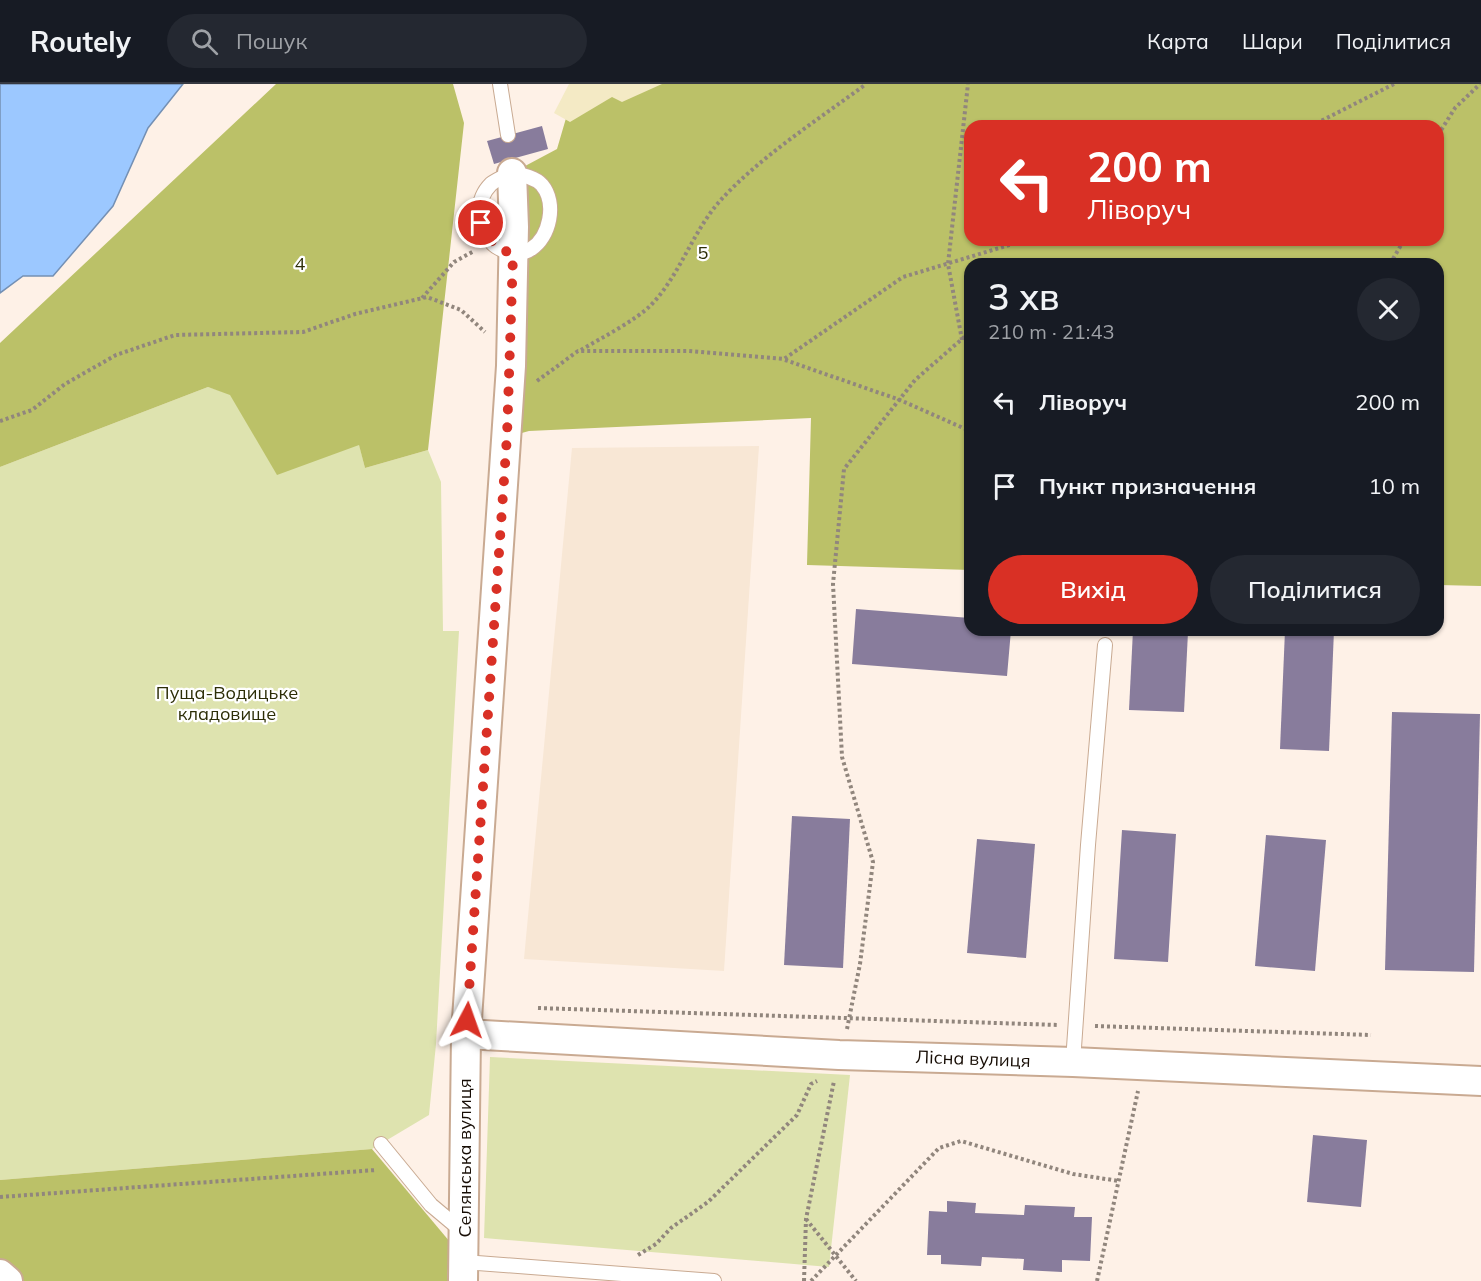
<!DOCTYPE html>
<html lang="uk">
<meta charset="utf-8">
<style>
body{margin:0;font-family:Mulish,sans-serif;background:#242831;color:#f1f3f6;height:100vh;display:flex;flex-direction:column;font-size:22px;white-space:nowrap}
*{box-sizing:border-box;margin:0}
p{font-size:20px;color:#9ea1a6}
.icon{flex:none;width:33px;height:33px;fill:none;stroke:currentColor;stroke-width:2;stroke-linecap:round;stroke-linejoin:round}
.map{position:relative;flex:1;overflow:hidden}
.side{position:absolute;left:964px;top:174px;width:480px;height:378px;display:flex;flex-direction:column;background:#171b24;border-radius:18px;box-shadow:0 2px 4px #0004}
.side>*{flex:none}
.guide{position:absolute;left:964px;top:36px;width:480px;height:126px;border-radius:18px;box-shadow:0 2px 4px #0004;background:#d93025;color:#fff;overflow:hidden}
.pin{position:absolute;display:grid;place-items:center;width:51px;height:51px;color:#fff;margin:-26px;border:3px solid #fff;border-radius:50%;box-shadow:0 2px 6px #0007}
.me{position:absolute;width:66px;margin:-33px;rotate:4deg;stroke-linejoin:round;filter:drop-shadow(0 0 4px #0008)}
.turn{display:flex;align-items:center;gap:21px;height:126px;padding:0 24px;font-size:27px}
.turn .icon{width:78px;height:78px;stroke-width:2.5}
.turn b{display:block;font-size:42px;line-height:51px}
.round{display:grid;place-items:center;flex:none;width:63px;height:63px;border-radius:32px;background:#242831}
.summary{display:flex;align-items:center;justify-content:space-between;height:102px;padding:0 24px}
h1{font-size:36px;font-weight:600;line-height:45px}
.button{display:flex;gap:12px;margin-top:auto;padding:12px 24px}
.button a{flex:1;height:69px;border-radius:36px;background:#d93025;color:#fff;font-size:24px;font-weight:600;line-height:69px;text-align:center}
.button a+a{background:#242831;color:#f1f3f6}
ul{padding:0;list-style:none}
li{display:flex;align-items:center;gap:18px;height:84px;padding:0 24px}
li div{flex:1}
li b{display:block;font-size:22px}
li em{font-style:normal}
header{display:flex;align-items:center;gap:36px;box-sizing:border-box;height:84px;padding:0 30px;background:#171b24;border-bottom:2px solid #363941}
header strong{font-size:28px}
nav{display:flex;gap:33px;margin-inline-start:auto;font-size:21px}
.search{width:420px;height:54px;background:#242831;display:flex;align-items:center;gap:15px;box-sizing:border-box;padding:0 21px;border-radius:33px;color:#9ea1a6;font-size:22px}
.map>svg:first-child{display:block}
.industrial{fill:#f8e7d5}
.green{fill:#dee3af}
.forest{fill:#bbc168;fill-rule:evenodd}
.sand{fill:#f4eac5}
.water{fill:#9cc8ff;stroke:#7490b4;stroke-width:1.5}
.building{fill:#887c9c}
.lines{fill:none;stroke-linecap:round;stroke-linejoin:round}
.lane-casing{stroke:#c9aa92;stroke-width:16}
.street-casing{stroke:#c9aa92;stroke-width:32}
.path{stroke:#91867d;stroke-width:4;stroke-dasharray:3 3;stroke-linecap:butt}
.lane{stroke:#fff;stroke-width:14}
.street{stroke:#fff;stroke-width:28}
.route{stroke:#d93025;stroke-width:10;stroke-dasharray:0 18}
.labels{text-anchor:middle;stroke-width:4.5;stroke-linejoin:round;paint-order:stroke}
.park-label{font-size:18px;fill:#2d2e07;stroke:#fff}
.street-label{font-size:18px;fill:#170d05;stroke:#fff}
</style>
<header>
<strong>Routely</strong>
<div class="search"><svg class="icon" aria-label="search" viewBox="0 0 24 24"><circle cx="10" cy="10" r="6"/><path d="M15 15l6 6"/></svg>Пошук</div>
<nav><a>Карта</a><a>Шари</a><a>Поділитися</a></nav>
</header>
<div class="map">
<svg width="1481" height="1197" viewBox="0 0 1481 1197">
<rect width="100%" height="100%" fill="#fef1e7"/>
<!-- industrial -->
<polygon class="industrial" points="759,362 724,887 524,875 572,364"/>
<!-- green -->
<g class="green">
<polygon points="208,303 230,310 277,390 359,360 365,384 428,366 441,398 443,547 459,547 436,960 429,1031 372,1065 0,1096 0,383"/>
<polygon points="490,973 850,991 829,1183 484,1154"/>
</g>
<!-- forest -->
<g class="forest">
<polygon points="276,0 453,0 464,39 428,366 365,384 359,361 277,391 230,311 208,303 0,383 0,259"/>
<path d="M576 0H1481V502L1439 501 1438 180H970V486L807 481 811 334 529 347 507 353 512 89 557 65ZM970 42H1438V156H970Z"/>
<polygon points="372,1065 450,1158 447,1197 0,1197 0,1096"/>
</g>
<!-- sand -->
<polygon class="sand" points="569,0 662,0 622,18 612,13 570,38 554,29"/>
<!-- water -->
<polygon class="water" points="0,0 183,0 148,44 113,122 53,192 23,192 0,209"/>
<!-- building -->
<g class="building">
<polygon points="542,42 548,65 494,80 487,57"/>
<polygon points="856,525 970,534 970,546 1011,546 1007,592 852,580"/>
<polygon points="1133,546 1188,548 1184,628 1129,626"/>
<polygon points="1285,546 1334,546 1329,667 1280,665"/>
<polygon points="1392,628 1480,630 1474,888 1385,886"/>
<polygon points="792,732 850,735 843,884 784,881"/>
<polygon points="1122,746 1176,750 1168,878 1114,875"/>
<polygon points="1266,751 1326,756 1315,887 1255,882"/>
<polygon points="977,755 1035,760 1026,874 967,869"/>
<polygon points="1313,1051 1367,1056 1361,1123 1307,1118"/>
<polygon points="947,1117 976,1119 975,1129 1024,1131 1025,1121 1075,1123 1074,1133 1092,1133 1090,1177 1062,1176 1062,1188 1023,1186 1024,1175 982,1173 981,1182 941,1180 941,1171 927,1171 929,1127 947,1128"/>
</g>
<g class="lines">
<defs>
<g id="lane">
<polyline points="500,0 508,51"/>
<path d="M512 89C522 91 535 93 542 101 557 119 550 153 531 165 527 168 519 170 513 171 507 168 498 165 493 160 477 144 474 117 491 100 497 95 506 92 512 89Z"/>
<polyline points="1073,978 1088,761 1105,561"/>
<polyline points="381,1060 431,1121 462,1147"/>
<polyline points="464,1178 714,1197"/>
</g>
<g id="street">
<polyline points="466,950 839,971 1073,978 1481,997"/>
<polyline points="0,1190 8,1197"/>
<polyline points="463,1197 466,950 511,282 514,143 512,89"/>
</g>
</defs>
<!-- lane casing -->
<use href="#lane" class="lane-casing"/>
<!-- street casing -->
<use href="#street" class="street-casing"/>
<!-- path -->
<g class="path">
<polyline points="1311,42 1394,0"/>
<polyline points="1438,51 1455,24 1480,0"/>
<polyline points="1390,180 1404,156"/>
<polyline points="422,214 454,178 474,167"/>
<polyline points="962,256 948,180 968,0"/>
<path d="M581 266C601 254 635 237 651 221 680 191 692 149 719 118 758 74 818 36 866 0"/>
<polyline points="785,276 900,316 970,347"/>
<polyline points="537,297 578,267 688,267 784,275 903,193 1026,156"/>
<polyline points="0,337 32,326 65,300 116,271 175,251 303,248 355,230 427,213 461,226 485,248"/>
<polyline points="538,924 1058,941"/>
<polyline points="1095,942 1371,951"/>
<polyline points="847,945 860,880 873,778 842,673 833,500 844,385 915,296 970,248"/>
<polyline points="0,1113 376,1086"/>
<polyline points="806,1135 856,1197"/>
<polyline points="638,1171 656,1160 671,1144 708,1118 797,1031 811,1000 817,997"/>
<polyline points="804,1197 806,1135 834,997"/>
<polyline points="811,1197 939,1064 961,1057 1073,1090 1119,1097"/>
<polyline points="1097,1197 1138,1007"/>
</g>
<!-- lane -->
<use href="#lane" class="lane"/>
<!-- street -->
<use href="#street" class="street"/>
</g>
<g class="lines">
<!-- route -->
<path class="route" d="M467 936 507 352 513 171C498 163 486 157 481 139"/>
</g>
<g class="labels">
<!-- park labels -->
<g class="park-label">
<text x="703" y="175">5</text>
<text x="300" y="186">4</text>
<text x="227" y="615">Пуща-Водицьке<tspan x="227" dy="21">кладовище</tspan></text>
</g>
<!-- street labels -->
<g class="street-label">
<text transform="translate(973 975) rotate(2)" y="6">Лісна вулиця</text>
<text transform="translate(465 1074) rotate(-90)" y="6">Селянська вулиця</text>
</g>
</g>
</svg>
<div class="pin" style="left:481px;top:139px;background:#d93025"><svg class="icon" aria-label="arrive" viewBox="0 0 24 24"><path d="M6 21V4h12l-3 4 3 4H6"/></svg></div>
<svg class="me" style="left:467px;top:936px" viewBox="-20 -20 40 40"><path d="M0-17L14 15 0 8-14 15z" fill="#d93025" stroke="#fff" stroke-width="4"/></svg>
<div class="guide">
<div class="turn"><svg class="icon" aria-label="left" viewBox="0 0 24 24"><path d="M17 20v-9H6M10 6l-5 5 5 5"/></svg><div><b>200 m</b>Ліворуч</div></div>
</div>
<section class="side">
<div class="summary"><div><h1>3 хв</h1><p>210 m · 21:43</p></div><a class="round"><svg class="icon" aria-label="close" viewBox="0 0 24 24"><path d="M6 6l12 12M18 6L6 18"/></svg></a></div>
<ul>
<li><svg class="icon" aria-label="left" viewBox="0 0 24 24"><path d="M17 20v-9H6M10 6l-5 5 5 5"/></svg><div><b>Ліворуч</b></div><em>200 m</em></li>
<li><svg class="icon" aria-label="arrive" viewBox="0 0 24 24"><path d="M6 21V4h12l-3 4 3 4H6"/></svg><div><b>Пункт призначення</b></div><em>10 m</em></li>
</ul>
<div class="button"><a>Вихід</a><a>Поділитися</a></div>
</section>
</div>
